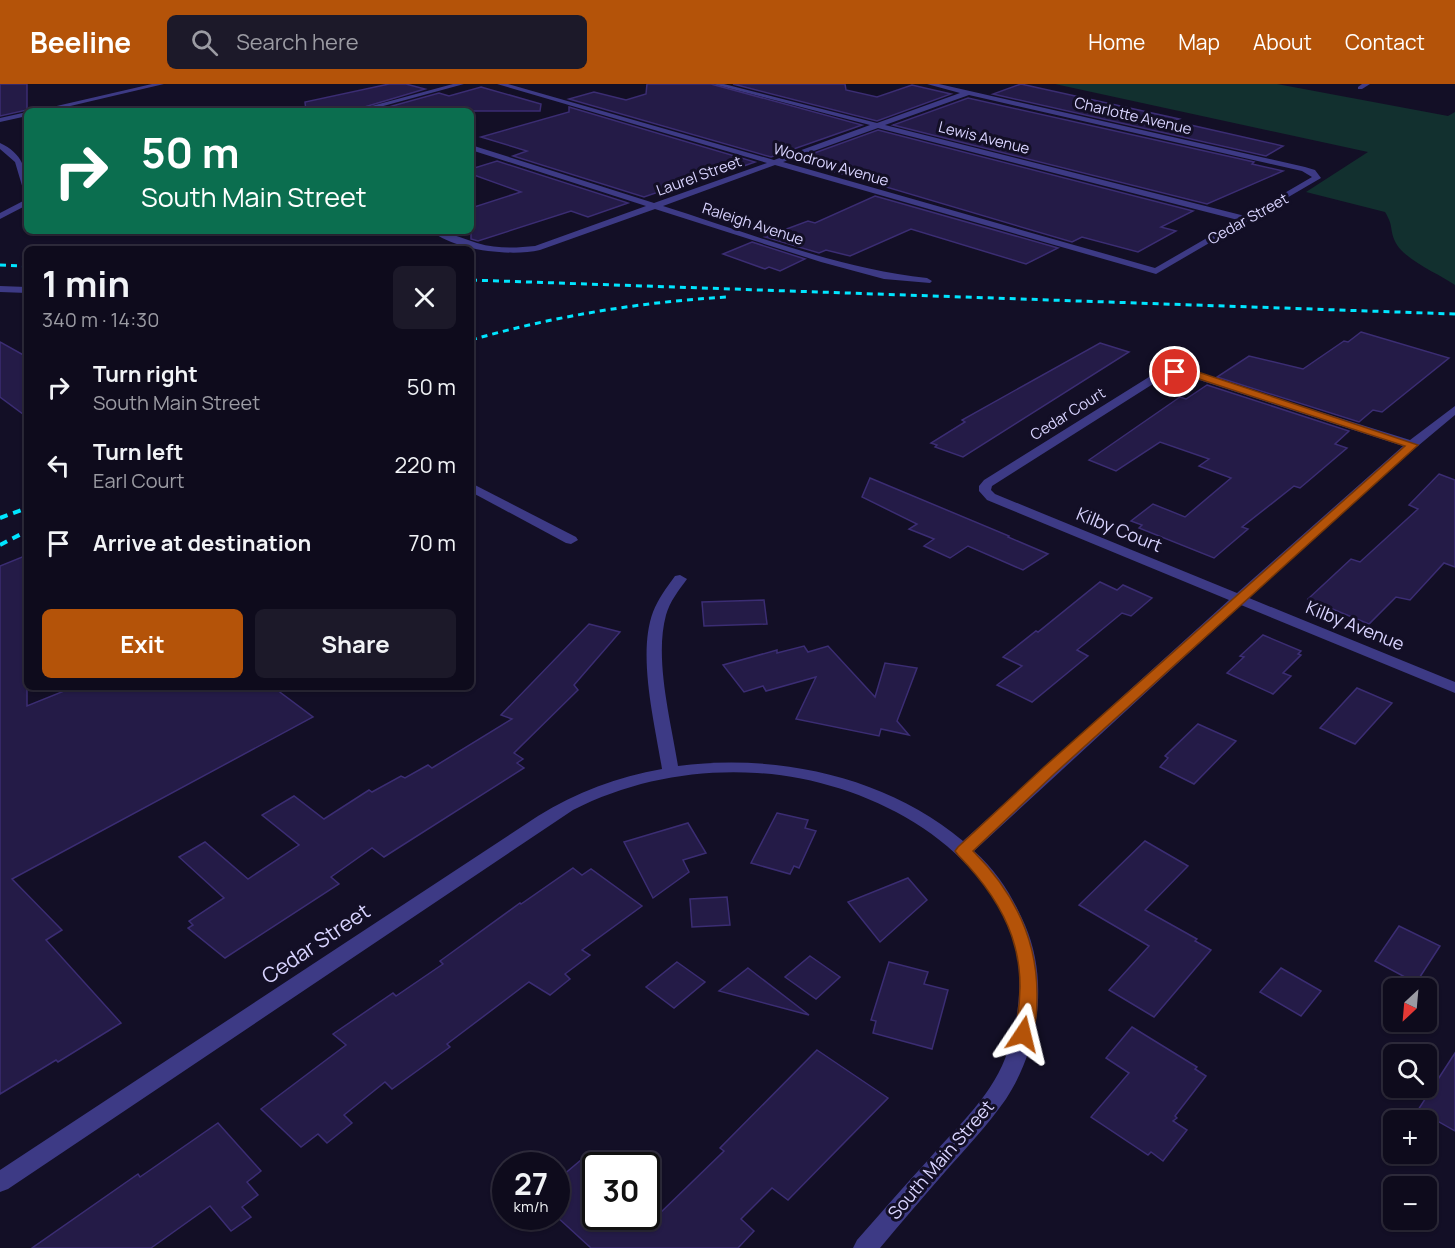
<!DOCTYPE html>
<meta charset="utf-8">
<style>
body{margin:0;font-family:Manrope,sans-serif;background:#1c1929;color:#f1f3f6;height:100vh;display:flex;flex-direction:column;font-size:22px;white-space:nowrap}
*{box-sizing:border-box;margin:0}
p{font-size:20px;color:#9b9ba3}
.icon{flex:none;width:33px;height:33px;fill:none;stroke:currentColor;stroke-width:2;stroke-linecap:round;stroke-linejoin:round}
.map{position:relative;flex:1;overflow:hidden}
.details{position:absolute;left:24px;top:162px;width:450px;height:444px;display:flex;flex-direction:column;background:#0e0b1c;border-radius:9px;box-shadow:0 2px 4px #0004,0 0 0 2px #2e2b3b}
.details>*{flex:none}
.banner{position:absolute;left:24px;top:24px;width:450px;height:126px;border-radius:9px;box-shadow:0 2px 4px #0004,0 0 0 2px #2e2b3b;background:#0b6e4f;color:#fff;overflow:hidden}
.needle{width:39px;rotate:206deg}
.controls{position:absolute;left:1383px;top:894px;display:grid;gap:12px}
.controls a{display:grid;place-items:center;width:54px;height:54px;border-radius:9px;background:#0e0b1c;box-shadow:0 2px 4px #0004,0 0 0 2px #2e2b3b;font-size:30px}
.speed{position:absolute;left:492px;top:1068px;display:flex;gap:12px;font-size:30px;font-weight:700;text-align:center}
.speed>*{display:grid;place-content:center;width:78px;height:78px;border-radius:50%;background:#0e0b1c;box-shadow:0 2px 4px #0004,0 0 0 2px #2e2b3b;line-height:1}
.speed small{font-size:15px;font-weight:400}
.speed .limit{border:3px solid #111;border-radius:9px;background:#fff;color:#111}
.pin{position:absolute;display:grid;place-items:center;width:51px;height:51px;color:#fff;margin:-26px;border:3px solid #fff;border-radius:50%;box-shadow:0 2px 6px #0007}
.me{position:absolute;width:66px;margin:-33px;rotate:10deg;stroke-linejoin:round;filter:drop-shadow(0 0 4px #0008)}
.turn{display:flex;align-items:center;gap:21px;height:126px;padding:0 18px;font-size:27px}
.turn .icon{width:78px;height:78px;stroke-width:2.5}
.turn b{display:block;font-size:42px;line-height:51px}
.round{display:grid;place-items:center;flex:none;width:63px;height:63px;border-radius:9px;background:#1c1929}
.overview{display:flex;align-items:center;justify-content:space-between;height:102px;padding:0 18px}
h1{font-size:36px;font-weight:700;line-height:45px}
.primary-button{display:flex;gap:12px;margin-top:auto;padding:12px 18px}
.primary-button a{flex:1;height:69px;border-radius:9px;background:#b45309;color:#fff;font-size:24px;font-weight:700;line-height:69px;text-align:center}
.primary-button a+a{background:#1c1929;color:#f1f3f6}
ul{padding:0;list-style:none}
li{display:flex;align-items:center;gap:18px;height:78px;padding:0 18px}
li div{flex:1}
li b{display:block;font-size:22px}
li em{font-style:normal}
header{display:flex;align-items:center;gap:36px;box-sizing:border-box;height:84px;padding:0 30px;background:#b45309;color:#fff}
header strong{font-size:28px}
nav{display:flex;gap:33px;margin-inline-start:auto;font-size:21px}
.search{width:420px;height:54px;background:#1c1929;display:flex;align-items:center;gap:15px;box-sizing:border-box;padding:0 21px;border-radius:9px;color:#9b9ba3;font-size:22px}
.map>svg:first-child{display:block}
.green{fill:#12302f}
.building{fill:#241b47;stroke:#3b2d73;stroke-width:1.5}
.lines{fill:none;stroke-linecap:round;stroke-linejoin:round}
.minor{fill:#3d3a85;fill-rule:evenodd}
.rail-far1{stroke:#00e5ff;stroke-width:3;stroke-dasharray:6 5;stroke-linecap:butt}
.rail{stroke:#00e5ff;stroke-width:4;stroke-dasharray:8 6;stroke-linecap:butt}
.route{fill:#b45309;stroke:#753606;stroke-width:1.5}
.labels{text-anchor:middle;stroke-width:6;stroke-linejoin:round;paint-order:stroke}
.far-street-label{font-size:15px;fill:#d9d4ff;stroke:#130f26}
.street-label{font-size:18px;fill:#d9d4ff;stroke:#130f26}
.near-street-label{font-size:21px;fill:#d9d4ff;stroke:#130f26}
</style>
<header>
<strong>Beeline</strong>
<div class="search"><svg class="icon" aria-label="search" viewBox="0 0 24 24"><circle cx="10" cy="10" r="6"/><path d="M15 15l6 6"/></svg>Search here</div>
<nav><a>Home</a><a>Map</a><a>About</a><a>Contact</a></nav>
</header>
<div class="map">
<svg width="1455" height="1164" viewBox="0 0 1455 1164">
<rect width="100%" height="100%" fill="#130f26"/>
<!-- green -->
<path class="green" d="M1055 0H1277L1448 32 1455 28V201C1438 189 1401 175 1394 155 1390 144 1393 141 1385 128L1306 108 1368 68Z"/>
<!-- building -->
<g class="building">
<polygon points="0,0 27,0 27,26 0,32"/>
<polygon points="389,0 406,0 425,5 351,27 306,27 305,18"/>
<polygon points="647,0 711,0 862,41 771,73 569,15 594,8 626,16 646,10"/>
<polygon points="733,0 845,0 846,6 877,13 912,1 951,10 877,37"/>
<polygon points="1021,0 1179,35 1173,37 1283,62 1266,72 993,10"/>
<polygon points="481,3 541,20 540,27 374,27 439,9 449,12"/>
<polygon points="968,14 1254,78 1252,80 1283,87 1207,120 893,41"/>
<polygon points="569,23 755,78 727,88 722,86 644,113 513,72 527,67 481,53 569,28"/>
<polygon points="878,46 1193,127 1161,143 1176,147 1138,168 1082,153 1072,158 795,76"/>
<polygon points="497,77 628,119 588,133 571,127 478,157 471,155 471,124 521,108 471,90 471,85"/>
<polygon points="875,112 1058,164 1026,180 911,145 850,172 826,166 819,169 765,153 808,137 815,139"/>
<polygon points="752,158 805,175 780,187 769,183 765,185 723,170"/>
<polygon points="1361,248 1449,274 1382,328 1373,326 1359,338 1217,293 1249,272 1303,285 1344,257 1348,258"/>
<polygon points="0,258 27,273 27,333 0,313"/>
<polygon points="1100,259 1129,268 963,373 935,363 937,361 931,359 965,338 962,336"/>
<polygon points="1207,301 1349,347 1335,360 1347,364 1300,404 1294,402 1242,443 1248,445 1214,474 1139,444 1142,441 1131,437 1153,420 1185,433 1231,394 1199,382 1209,375 1160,358 1116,387 1089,376 1180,313 1186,315"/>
<polygon points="1439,390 1455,396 1455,483 1444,479 1410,516 1396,513 1369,540 1308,515 1351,475 1360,478 1418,425 1409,421"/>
<polygon points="870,394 1009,452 1008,453 1048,470 1023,486 968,462 950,474 924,462 934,455 909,445 917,440 862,413"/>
<polygon points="27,471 27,622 74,603 273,603 313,633 12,795 62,846 46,856 121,939 58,978 56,976 0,1010 0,482"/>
<polygon points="1100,498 1117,506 1123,501 1152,514 1131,532 1122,529 1077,566 1088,572 1032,618 997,601 1022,582 1003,573 1036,547 1038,548"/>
<polygon points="764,516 767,540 704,542 702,518"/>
<polygon points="589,540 620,548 574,601 578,606 514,669 523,675 517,679 524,684 384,773 372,764 331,793 339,800 225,874 188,844 193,841 189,837 224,814 179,773 205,758 248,795 299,761 262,731 294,712 324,735 369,706 372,708 401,692 405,694 428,681 432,684 512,635 501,631"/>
<polygon points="1263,551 1301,567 1298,570 1301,571 1283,589 1291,592 1273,610 1227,589 1244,573 1240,572"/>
<polygon points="804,562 808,568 828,562 875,613 885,579 917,584 897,637 909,651 881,645 879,652 796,635 816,593 766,607 763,602 744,608 723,581 777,566 777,569"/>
<polygon points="1357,604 1392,619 1355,660 1320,644"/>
<polygon points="1198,640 1236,657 1194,700 1160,683 1168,674 1165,672"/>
<polygon points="777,729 808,736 805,744 816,747 799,784 794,782 790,790 751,779"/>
<polygon points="688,739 706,769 683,776 689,788 653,814 624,758"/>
<polygon points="1145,757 1188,782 1145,826 1197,855 1195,857 1211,866 1154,933 1109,906 1149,862 1079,821"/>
<polygon points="573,784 582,791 591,785 642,822 582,866 590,871 565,890 570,895 550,911 529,898 447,960 450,963 392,1005 385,998 344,1031 352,1039 327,1059 318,1050 301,1063 261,1025 346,961 333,950 393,909 396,912 443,880 440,877 520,819 521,820"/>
<polygon points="908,794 927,816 880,858 848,818"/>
<polygon points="727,813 730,841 692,843 690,815"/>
<polygon points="1399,842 1440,862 1416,899 1375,877"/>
<polygon points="810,872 840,893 816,915 785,893"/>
<polygon points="677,878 705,898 674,924 646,903"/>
<polygon points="889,878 928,888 924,900 948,906 932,965 873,949 876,937 871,936"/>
<polygon points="748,884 809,931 719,907"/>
<polygon points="1281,884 1321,907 1301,932 1260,908"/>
<polygon points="1132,943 1197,983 1195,985 1206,992 1175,1032 1177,1034 1173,1037 1187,1046 1163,1077 1151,1068 1148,1071 1091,1033 1129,989 1106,974"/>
<polygon points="817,966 888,1014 788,1116 772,1104 741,1135 754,1147 738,1164 591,1164 556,1132 556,1097 581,1076 596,1089 596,1132 657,1132 724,1067 720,1064"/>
<polygon points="1455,969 1455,1047 1418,1026"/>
<polygon points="218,1039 261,1087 247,1098 258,1111 242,1123 251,1133 231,1147 210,1122 151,1164 32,1164 138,1090 140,1093"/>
</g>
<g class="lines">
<!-- minor -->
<g class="minor">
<polygon points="152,0 164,0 49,27 35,27"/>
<polygon points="453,0 464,0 365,27 353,27"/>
<path d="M497 0H508L774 76 870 41 713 0H724L877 39 960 9 927 0H939L1305 83 1315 86 1321 94 1156 190 775 81 663 122C749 149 836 184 927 194L932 197 930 199 884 195 821 178 655 125 540 166C510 173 455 166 431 147 447 147 461 154 477 159 497 165 516 164 535 162L646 122 471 66V61L654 119 767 79ZM969 11 1302 87 1312 93 1245 132 885 41ZM878 44 1238 136 1155 184 783 78Z"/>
<polygon points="1362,0 1370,0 1362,5 1358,5 1358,3"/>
<polygon points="27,28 27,32 0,38 0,34"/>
<path d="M0 59C22 69 27 85 27 107L23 105 15 78 0 65Z"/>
<polygon points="27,115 27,121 0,135 0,129"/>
<polygon points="0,202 27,203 27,209 0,208"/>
<path d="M1183 285 1410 356 1455 322V331L1376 397 1249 514 1455 598V609L1241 521 974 767C997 787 1013 813 1025 841 1049 897 1039 964 1006 1015 988 1041 966 1064 945 1088 923 1113 901 1139 880 1164H853L857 1156C881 1129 904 1102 929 1075 958 1042 995 1009 1008 966 1019 933 1024 894 1014 859 982 755 860 695 757 689 694 685 630 697 573 726L8 1105 0 1108V1086L538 732C576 708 618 693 662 685 655 640 637 571 653 528 658 515 667 503 675 492L680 491 687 495C679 506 670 517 666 531 654 575 671 637 678 682 776 669 886 692 963 757L1229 516 987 416 979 407V402L984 396 1157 288ZM1183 291 1190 293 1403 362 1237 509 995 410 991 406 992 402 1164 293Z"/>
<polygon points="471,399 576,453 578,456 571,460 566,459 471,408"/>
</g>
<!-- rail-far1 -->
<g class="rail-far1">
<polyline points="0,181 27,182"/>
<polyline points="471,196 1455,230"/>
<path d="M471 256C555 232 640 218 727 213"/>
</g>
<!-- rail -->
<g class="rail">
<polyline points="0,434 27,424"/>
<polyline points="0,461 27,447"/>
</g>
</g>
<!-- route -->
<path class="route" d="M1175 285 1198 288 1418 361 1054 690 973 767C1013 807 1037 853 1037 910 1037 925 1037 941 1029 955L1023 957 1016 955 1014 950C1032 876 1009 823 958 771L955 767 958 763 1044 683 1405 362 1193 293 1172 290 1170 288Z"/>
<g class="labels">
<!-- far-street labels -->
<g class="far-street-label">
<text transform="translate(1133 32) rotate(13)" y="5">Charlotte Avenue</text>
<text transform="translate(984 54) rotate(14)" y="5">Lewis Avenue</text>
<text transform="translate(831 81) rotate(16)" y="5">Woodrow Avenue</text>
<text transform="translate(699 92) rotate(-20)" y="5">Laurel Street</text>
<text transform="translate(1248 135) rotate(-29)" y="5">Cedar Street</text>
<text transform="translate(753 140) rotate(18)" y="5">Raleigh Avenue</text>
<text transform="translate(1068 330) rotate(-32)" y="5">Cedar Court</text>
</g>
<!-- street labels -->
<g class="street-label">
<text transform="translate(1119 446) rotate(22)" y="6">Kilby Court</text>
<text transform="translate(1355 542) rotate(22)" y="6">Kilby Avenue</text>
<text transform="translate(941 1076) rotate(-49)" y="6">South Main Street</text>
</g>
<!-- near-street labels -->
<g class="near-street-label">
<text transform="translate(316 860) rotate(-34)" y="7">Cedar Street</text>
</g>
</g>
</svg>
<div class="controls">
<a><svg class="needle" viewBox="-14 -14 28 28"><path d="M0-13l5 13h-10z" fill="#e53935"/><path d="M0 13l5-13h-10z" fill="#9b9ba3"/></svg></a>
<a><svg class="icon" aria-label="search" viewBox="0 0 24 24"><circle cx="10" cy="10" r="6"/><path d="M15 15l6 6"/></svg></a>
<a>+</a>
<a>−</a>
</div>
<div class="speed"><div>27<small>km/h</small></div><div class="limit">30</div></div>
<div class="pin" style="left:1175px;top:288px;background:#d93025"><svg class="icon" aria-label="arrive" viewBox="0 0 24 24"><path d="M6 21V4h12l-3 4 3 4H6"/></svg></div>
<svg class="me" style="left:1023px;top:950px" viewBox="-20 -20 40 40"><path d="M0-17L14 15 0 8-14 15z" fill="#b45309" stroke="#fff" stroke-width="4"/></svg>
<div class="banner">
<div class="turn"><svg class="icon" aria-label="right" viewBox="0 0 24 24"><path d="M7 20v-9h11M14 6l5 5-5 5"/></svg><div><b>50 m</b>South Main Street</div></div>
</div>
<section class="details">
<div class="overview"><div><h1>1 min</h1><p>340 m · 14:30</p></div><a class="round"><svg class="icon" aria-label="close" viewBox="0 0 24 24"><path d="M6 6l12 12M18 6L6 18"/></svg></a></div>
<ul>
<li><svg class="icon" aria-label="right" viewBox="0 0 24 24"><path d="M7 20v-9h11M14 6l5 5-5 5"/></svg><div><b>Turn right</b><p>South Main Street</p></div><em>50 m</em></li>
<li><svg class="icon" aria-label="left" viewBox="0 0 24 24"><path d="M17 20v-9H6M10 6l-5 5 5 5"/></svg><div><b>Turn left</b><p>Earl Court</p></div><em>220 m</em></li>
<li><svg class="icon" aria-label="arrive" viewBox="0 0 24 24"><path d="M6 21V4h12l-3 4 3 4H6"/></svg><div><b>Arrive at destination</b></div><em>70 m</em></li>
</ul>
<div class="primary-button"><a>Exit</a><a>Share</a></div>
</section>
</div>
